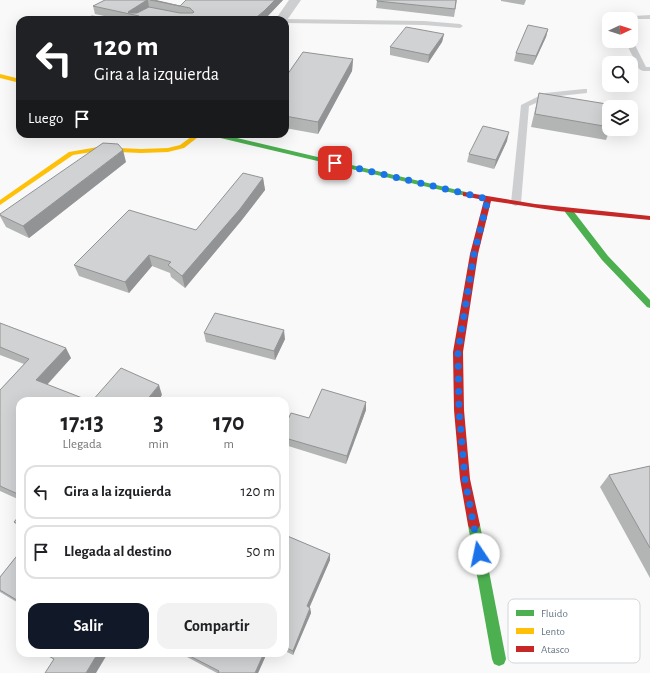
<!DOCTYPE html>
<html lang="es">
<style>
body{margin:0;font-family:"Alegreya Sans",sans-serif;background:#f2f2f2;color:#202124;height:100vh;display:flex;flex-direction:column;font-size:15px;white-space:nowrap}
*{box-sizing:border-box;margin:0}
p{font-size:13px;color:#757577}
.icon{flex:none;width:22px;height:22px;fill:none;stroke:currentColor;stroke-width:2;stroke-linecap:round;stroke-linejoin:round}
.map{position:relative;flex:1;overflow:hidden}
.sheet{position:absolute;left:16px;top:397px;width:273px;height:260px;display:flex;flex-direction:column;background:#fff;border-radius:12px;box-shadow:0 4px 16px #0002}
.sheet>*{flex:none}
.top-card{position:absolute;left:16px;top:16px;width:273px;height:122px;border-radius:12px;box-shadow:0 4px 16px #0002;background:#202124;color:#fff;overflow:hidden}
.needle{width:26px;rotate:86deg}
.buttons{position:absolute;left:602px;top:12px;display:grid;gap:8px}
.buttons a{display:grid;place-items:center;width:36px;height:36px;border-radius:8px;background:#fff;box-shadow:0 4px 16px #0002;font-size:20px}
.pin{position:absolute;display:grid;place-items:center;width:34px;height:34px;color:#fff;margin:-17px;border-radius:8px;box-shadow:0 2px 6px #0006}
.me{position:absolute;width:44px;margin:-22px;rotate:349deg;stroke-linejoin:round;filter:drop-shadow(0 0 3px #0008)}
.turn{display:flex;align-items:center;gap:14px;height:84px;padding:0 12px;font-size:18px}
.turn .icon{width:52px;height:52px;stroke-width:2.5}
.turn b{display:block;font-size:28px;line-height:34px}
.then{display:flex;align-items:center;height:38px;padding:0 12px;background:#0003;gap:8px;font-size:15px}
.eta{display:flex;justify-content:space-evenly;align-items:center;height:68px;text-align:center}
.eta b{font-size:24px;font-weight:700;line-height:28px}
.cta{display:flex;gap:8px;margin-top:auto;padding:8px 12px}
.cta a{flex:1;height:46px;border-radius:12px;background:#111827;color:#fff;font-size:16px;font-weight:700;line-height:46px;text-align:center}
.cta a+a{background:#f2f2f2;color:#202124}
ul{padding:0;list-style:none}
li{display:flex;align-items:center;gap:12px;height:54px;margin:0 8px 6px;padding:0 4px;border:2px solid #e0e0e0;border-radius:12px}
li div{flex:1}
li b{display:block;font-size:15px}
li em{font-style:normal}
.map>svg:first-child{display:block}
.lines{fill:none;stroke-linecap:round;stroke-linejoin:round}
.lane{fill:#cecfd0;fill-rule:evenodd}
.street{fill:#cecfd0;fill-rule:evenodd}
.fast{fill:#4caf50;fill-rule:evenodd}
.slow{fill:#ffc107;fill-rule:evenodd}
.jam{fill:#c62828;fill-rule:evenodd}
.wall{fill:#b3b5b5}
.shaded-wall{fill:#929394}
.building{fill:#d0d2d3;stroke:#929394}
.route{stroke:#1a73e8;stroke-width:7;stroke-dasharray:0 12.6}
.key{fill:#fff;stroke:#d1d6da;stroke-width:1}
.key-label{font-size:11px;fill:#657683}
</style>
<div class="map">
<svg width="650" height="673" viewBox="0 0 650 673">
<rect width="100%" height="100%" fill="#f9f9f9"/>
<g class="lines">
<!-- lane -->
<g class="lane">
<polygon points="92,15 106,19 107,20 90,18 89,17"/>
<polygon points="650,15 650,19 615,19 618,17"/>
<polygon points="285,19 424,21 460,24 463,26 460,28 424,25 285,23 285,20 282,20"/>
<polygon points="632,39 646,67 650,67 650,71 643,71 639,69 625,41 631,41"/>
<polygon points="584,89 587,89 587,93 550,97 529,106 521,203 516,206 513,205 511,203 521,105 545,93"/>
</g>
<!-- street -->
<polygon class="street" points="289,0 301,0 285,23 285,20 275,20"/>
<!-- fast -->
<g class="fast">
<polygon points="209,134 220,134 466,192 470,194 466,196 212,136"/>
<polygon points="565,208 571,208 608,256 650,300 650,308 647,307 602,260 565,212"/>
<polygon points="474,520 478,521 480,525 506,659 504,664 499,666 494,664 492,659 468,525 470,521"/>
</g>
<!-- slow -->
<g class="slow">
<polygon points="0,74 20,79 20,83 0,78"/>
<polygon points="195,134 202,134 184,148 168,152 141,153 98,151 73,155 0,205 0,200 69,152 98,147 141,149 168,148 180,145"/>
</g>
<!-- jam -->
<polygon class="jam" points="463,192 535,204 650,216 650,220 558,211 491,201 478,254 463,352 464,410 470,479 480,525 478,529 474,530 470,529 468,525 460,479 454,410 453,352 470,254 484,200 463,196"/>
</g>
<!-- wall -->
<g class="wall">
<polygon points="105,0 154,0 180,6 186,0 283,0 264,20 122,20 95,14 93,6"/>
<polygon points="457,0 454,17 376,8 377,1"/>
<polygon points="501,0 526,0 524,5 501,1"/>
<polygon points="548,29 546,37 533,65 514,61 516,53"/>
<polygon points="444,34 442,42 428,63 390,55 390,47"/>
<polygon points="353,59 352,71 318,134 285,128 285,78"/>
<polygon points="539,93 609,107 609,129 610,129 606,140 531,127"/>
<polygon points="507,141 494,169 467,162 469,154"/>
<polygon points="126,162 29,238 6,227 0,216 0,214"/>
<polygon points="263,178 265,190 241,221 185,288 171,277 170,273 152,266 129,293 79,276 74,265 196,230"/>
<polygon points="0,323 71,358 47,385 20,401 20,500 0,491 0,390 24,364 0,355"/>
<polygon points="204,333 285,339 275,360 206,342"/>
<polygon points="366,410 346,464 285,445 285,426 309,418"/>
<polygon points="650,466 650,578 600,487 609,475"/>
<polygon points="20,515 20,528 14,522"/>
<polygon points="285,535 330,554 330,560 309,607 310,608 311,613 293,655 285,651"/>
<polygon points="20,552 20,604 0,592 0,577"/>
<polygon points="184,653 267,653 258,673 217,673 187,657"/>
</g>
<!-- shaded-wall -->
<g class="shaded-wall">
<polygon points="147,0 148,0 149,8 136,15 128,14 128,12"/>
<polygon points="275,0 283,0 264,20 253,20"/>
<polygon points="548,29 546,37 533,65 536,56"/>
<polygon points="444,34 442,42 428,63 429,55"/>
<polygon points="353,59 352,71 318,134 318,122"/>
<polygon points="509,132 507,141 494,169 496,160"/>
<polygon points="123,150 126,162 29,238 23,226"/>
<polygon points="263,178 265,190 241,221 185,288 182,276"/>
<polygon points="149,255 152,266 129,293 125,282"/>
<polygon points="284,330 285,339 275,360 274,351"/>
<polygon points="66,348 71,358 42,390 36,380"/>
<polygon points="159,385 162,395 158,401 146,401"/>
<polygon points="366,402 366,410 346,464 347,456"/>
<polygon points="330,554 330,560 308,611 307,606"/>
<polygon points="310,608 311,613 293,655 293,651"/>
<polygon points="98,653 108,653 96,673 86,673"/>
<polygon points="264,653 267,653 258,673 255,673"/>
</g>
<!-- building -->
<g class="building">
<polygon points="105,0 147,0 128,12 129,13 137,13 149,7 180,13 193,13 194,12 190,8 150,0 154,0 180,6 186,0 275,0 264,11 253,20 134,20 139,16 93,6"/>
<polygon points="377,0 456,0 455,9 377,1"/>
<polygon points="528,25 548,29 536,56 516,53"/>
<polygon points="406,27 444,34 429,55 390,47"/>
<polygon points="303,52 353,59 318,122 285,116 285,78"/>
<polygon points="539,93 613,105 612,107 609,107 609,127 535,114"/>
<polygon points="483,126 509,132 496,160 469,154"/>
<polygon points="103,143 118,144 123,150 23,226 0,215 0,214"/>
<polygon points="243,173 263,178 240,209 182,276 168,265 171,262 149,255 125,282 74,265 129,210 196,230"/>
<polygon points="215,313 284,330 274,351 204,333"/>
<polygon points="0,323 66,348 36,380 90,401 20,401 20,495 0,486 0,390 29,359 0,347"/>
<polygon points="121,368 159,385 146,401 92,401"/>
<polygon points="322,389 366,402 347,456 285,438 285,426 291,413 309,418"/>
<polygon points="650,466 650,548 609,475"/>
<polygon points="20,515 20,525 14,522"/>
<polygon points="285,535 330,554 307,606 310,608 293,651 285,647"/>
<polygon points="20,552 20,602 0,590 0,577"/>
<polygon points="43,653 98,653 86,673 45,673 54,659"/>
<polygon points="184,653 264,653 255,673 218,673 219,671"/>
</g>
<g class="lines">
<!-- route -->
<polyline class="route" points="335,163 488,199 474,254 458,352 459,410 465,479 479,554"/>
</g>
<!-- legend -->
<rect x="508" y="599" width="132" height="64" rx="6" class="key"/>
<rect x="516" y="610" width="18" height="6" fill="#4caf50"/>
<rect x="516" y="628" width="18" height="6" fill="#ffc107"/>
<rect x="516" y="646" width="18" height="6" fill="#c62828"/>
<g class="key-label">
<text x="541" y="617">Fluido</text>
<text x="541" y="635">Lento</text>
<text x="541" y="653">Atasco</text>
</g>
</svg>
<div class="buttons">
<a><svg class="needle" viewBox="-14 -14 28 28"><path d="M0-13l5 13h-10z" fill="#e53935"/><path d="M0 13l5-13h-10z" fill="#757577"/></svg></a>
<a><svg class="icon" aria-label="search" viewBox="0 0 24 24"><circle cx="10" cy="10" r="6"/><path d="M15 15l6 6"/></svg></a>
<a><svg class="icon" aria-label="layers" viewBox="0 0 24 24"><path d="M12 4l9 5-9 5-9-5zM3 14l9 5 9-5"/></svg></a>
</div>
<div class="pin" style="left:335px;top:163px;background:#d93025"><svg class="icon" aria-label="arrive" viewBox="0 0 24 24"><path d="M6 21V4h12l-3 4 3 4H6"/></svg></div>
<svg class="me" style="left:479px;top:554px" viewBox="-20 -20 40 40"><circle r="19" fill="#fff"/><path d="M0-13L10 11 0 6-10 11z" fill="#1a73e8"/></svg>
<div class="top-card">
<div class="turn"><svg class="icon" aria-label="left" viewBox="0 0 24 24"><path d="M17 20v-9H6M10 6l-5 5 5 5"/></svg><div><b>120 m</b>Gira a la izquierda</div></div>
<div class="then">Luego<svg class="icon" aria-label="arrive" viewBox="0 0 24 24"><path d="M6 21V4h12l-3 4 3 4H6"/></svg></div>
</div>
<section class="sheet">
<div class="eta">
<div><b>17:13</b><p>Llegada</p></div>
<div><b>3</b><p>min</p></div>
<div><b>170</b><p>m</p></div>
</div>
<ul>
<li><svg class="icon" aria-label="left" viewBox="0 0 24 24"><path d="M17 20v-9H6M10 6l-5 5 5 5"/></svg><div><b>Gira a la izquierda</b></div><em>120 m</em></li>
<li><svg class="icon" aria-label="arrive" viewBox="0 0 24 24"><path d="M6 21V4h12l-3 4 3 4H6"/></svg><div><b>Llegada al destino</b></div><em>50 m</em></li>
</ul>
<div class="cta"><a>Salir</a><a>Compartir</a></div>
</section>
</div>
